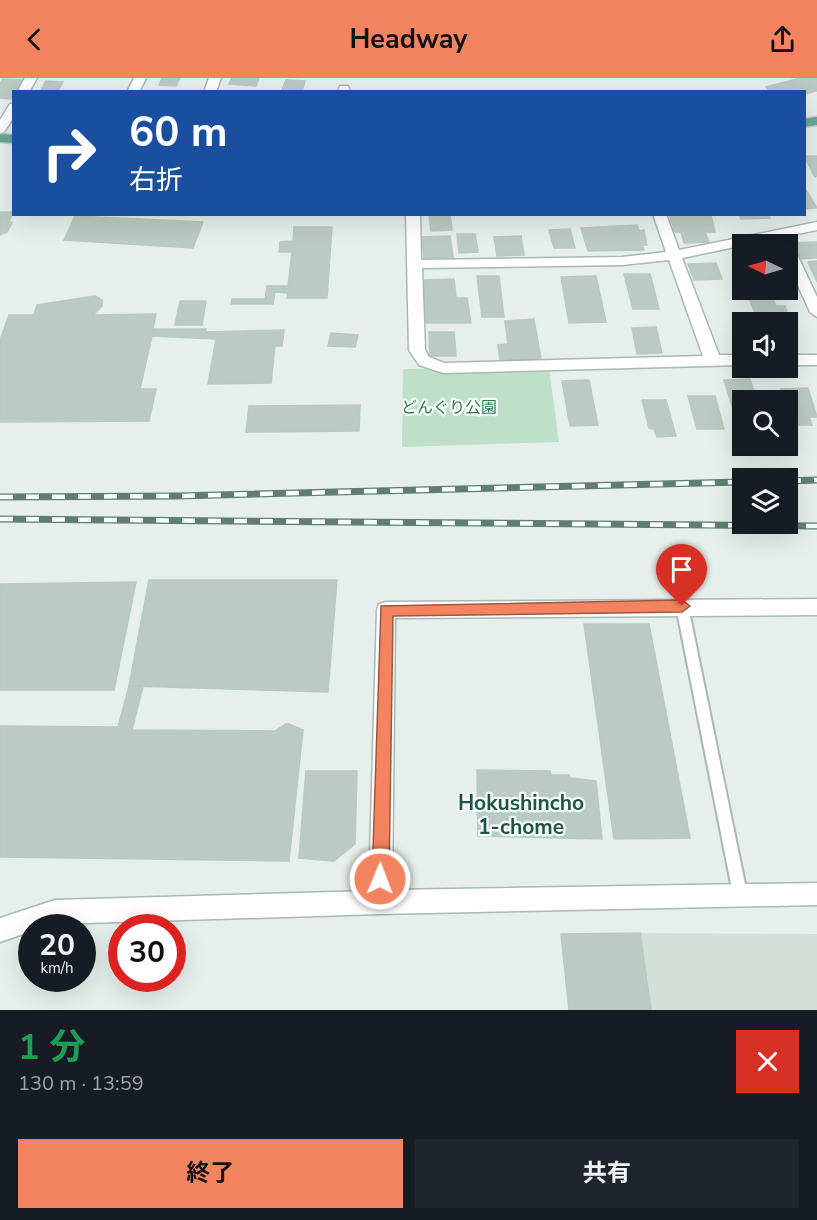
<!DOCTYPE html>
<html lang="ja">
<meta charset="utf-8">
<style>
body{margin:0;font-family:"Nunito Sans","Noto Sans JP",sans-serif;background:#20242c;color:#f1f3f6;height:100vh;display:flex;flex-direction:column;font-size:22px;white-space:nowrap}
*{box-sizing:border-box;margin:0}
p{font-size:20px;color:#9ea1a6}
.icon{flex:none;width:33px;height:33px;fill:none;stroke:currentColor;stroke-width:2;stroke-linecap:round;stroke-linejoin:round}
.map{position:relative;height:932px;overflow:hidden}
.sheet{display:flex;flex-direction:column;background:#171b24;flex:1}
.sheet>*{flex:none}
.banner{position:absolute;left:12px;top:12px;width:794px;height:126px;border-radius:0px;box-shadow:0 6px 24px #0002;background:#1a4fa0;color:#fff;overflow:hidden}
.needle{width:39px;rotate:275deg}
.buttons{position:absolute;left:732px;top:156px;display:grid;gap:12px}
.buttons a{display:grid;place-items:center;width:66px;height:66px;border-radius:0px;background:#171b24;box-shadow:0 6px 24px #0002;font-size:30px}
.speed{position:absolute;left:18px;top:836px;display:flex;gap:12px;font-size:30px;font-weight:700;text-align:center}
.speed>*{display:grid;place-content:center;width:78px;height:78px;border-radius:50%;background:#171b24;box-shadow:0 6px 24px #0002;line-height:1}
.speed small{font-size:15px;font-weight:400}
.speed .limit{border:9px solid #d22;background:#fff;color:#111}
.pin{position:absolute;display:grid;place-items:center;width:51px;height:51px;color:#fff;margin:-62px -26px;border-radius:50% 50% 50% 0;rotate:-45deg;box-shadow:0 0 6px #0007}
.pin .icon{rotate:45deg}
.me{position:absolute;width:66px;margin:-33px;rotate:1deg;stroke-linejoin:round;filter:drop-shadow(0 0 4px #0008)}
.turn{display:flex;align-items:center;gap:21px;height:126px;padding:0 18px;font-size:27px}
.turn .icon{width:78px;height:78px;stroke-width:2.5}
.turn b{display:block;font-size:42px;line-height:51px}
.round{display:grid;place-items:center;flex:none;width:63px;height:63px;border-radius:0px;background:#20242c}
.overview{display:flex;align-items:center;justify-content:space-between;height:102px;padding:0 18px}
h1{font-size:36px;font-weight:700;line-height:45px;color:#1e9e55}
.button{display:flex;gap:12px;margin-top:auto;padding:12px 18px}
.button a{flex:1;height:69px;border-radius:0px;background:#f4845f;color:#111;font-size:24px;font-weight:700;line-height:69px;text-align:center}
.button a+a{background:#20242c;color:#f1f3f6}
header{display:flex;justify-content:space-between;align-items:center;height:78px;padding:0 18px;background:#f4845f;color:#111;font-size:27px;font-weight:700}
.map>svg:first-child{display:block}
.built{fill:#d4dfda}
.green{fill:#bfe0c8}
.building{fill:#bbcac4;stroke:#b8c9c2;stroke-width:1.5}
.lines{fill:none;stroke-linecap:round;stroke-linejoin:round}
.service-casing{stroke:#a8b8b2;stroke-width:4}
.minor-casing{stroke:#a8b8b2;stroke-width:3}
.primary-casing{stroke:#c2cac8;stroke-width:3}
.service{fill:#fff;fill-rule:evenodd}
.minor{fill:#fff;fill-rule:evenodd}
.primary{fill:#6aa596;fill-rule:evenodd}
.rail-casing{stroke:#5f7d75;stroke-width:7}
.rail{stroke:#f7fbf9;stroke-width:4.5;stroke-dasharray:13;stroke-linecap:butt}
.route{fill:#f4845f;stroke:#9f563e;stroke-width:1.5}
.labels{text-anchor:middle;stroke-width:4.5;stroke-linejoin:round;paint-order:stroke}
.park-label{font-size:16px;fill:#2d7a4b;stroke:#f7fbf9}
.near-neighbourhood-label{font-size:21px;font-weight:bold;fill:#1f5548;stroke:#f7fbf9}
</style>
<header><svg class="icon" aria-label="back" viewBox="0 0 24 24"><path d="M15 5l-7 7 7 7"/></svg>Headway<svg class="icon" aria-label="share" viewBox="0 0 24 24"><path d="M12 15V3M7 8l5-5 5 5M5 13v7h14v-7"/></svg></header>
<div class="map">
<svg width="817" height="932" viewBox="0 0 817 932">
<rect width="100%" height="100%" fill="#e6efeb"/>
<!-- built -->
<polygon class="built" points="640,855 817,856 817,932 651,932"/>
<!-- green -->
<polygon class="green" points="549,290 559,364 402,369 403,291"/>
<!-- building -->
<g class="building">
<polygon points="162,0 180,0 176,8 159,7"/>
<polygon points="232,0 259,0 256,8 229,6"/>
<polygon points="801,0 817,0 817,13 804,16 804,14 771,14 766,9"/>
<polygon points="3,1 24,2 11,21 0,20 0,5"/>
<polygon points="286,2 305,3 302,14 281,14"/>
<polygon points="46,3 63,4 57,14 40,14"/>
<polygon points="804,78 817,78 817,98 815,99"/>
<polygon points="804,112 806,112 817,130 804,131"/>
<polygon points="0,134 14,134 9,143 12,145 7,154 0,157"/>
<polygon points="450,136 452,152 431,153 429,137"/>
<polygon points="669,136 711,137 715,154 705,154 709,164 684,165 681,154 675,154"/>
<polygon points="739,136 768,136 770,140 741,141"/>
<polygon points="75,138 203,144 193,170 64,162"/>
<polygon points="637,147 639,153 644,152 647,167 642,167 644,172 588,173 581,150"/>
<polygon points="294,149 332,149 327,220 287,220 288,215 275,214 273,226 231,226 232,221 265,221 267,208 288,208 292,174 279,174 280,164 293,163"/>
<polygon points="570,151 575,170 554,170 549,152"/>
<polygon points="457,156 475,156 478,174 459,175"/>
<polygon points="450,158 453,179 424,180 422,159"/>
<polygon points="521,158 524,177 497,178 494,159"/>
<polygon points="817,164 817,180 797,181 789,165"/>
<polygon points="742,176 742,193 739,193 732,177"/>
<polygon points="817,183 817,204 808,184"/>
<polygon points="716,185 722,201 694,202 688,186"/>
<polygon points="624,196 650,196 659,231 633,231"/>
<polygon points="477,198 499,198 504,239 482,239"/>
<polygon points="596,198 606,244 569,245 561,199"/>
<polygon points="454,201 456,220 467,220 471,245 426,245 422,202"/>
<polygon points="95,218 102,222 102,228 93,237 156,236 153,251 206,251 205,254 284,252 282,268 275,268 271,305 208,306 216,261 152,258 140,311 156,311 149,343 0,344 0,262 9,237 34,237 37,227"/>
<polygon points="180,223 206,223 202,247 175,247"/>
<polygon points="750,223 774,223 776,228 785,228 791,245 759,244"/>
<polygon points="534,241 541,281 500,282 498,267 508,266 505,243"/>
<polygon points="656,249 662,275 637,276 632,250"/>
<polygon points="429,254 454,254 456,278 430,278"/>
<polygon points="331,255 358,257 355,269 328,268"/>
<polygon points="750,301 757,322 742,322 742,338 735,338 724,302"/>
<polygon points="589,302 598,347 570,348 562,303"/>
<polygon points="808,310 817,339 809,339 812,347 795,347 788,322 781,311"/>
<polygon points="688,318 715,318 724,351 697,351"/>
<polygon points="642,322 666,322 676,358 657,359 654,351 649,350"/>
<polygon points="360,327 359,353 246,354 249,328"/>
<polygon points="149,502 337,502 328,614 129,608"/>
<polygon points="136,504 114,612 0,612 0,506"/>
<polygon points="584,546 649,546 690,760 614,761"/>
<polygon points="129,608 143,608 132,652 275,653 287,645 303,652 289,783 0,779 0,648 118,649"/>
<polygon points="477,692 550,693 551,697 569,697 570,700 596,703 602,761 478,758"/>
<polygon points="306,693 357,693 355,766 334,783 299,780"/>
<polygon points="640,855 651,932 569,932 561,856"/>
</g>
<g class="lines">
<defs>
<polygon id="service" points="682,523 686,525 688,528 747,816 745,821 740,823 735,821 733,816 676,528 678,525"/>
<g id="minor">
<polygon points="25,0 37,0 29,14 17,14"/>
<polygon points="134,0 146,0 139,14 127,14"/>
<polygon points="209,0 221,0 216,14 204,14"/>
<polygon points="340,8 348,8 350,14 338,14"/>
<polygon points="10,26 14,26 14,39 4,54 0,55 0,42"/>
<path d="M406 136H420L421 182 622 179 666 174 653 136H666L679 172 817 144V152L682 180 719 277H742V287L443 295 419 287 409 272ZM669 182 703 278 444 285 429 279 425 272 422 190 622 187Z"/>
<polygon points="788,168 795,172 817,219 817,239 810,234 788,186"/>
<rect x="788" y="277" width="29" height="10"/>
<polygon points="817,521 817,537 395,540 392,812 817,805 817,827 380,836 55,846 32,849 32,853 0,864 0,840 55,822 369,813 377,532 379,526 386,524"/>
</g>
<g id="primary">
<polygon points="817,39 817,47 804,49 804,41"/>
<polygon points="0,56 14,57 14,65 0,64"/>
</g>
</defs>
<!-- service casing -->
<use href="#service" class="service-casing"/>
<!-- minor casing -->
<use href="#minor" class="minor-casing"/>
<!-- primary casing -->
<use href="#primary" class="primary-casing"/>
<!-- service -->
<use href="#service" class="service"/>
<!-- minor -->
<use href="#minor" class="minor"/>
<!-- primary -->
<use href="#primary" class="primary"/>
<defs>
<g id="rail">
<polyline points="788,403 817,402"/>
<polyline points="0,419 177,418 742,404"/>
<polyline points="0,441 817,448"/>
</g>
</defs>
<!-- rail casing -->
<use href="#rail" class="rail-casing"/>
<!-- rail -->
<use href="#rail" class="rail"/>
</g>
<!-- route -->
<polygon class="route" points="682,522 690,528 682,534 393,538 389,801 386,808 380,810 374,808 372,801 381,528"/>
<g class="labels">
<!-- park labels -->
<g class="park-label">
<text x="449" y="335">どんぐり公園</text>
</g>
<!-- near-neighbourhood labels -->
<g class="near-neighbourhood-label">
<text x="521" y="732">Hokushincho<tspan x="521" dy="24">1-chome</tspan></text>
</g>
</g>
</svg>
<div class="buttons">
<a><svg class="needle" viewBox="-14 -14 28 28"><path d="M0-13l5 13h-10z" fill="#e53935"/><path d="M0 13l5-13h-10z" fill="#9ea1a6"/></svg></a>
<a><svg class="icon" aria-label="sound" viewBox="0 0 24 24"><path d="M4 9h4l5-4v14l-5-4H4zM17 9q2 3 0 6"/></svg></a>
<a><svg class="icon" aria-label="search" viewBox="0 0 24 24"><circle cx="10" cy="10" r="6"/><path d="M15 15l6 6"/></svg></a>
<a><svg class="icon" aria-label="layers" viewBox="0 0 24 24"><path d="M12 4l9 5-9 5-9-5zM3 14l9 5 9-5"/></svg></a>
</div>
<div class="speed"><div>20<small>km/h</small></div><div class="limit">30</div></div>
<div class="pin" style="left:682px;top:528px;background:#d93025"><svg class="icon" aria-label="arrive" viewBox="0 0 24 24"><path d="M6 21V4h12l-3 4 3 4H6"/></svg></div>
<svg class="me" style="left:380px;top:801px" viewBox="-20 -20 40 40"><circle r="17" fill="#f4845f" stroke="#fff" stroke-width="3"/><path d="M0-11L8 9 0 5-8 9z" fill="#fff"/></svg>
<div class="banner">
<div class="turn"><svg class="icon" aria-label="right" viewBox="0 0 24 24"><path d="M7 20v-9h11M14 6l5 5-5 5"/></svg><div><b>60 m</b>右折</div></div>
</div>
</div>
<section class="sheet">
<div class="overview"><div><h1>1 分</h1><p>130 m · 13:59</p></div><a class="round" style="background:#d93025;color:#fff"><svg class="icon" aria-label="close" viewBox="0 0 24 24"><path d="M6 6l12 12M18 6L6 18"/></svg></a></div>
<div class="button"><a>終了</a><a>共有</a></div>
</section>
